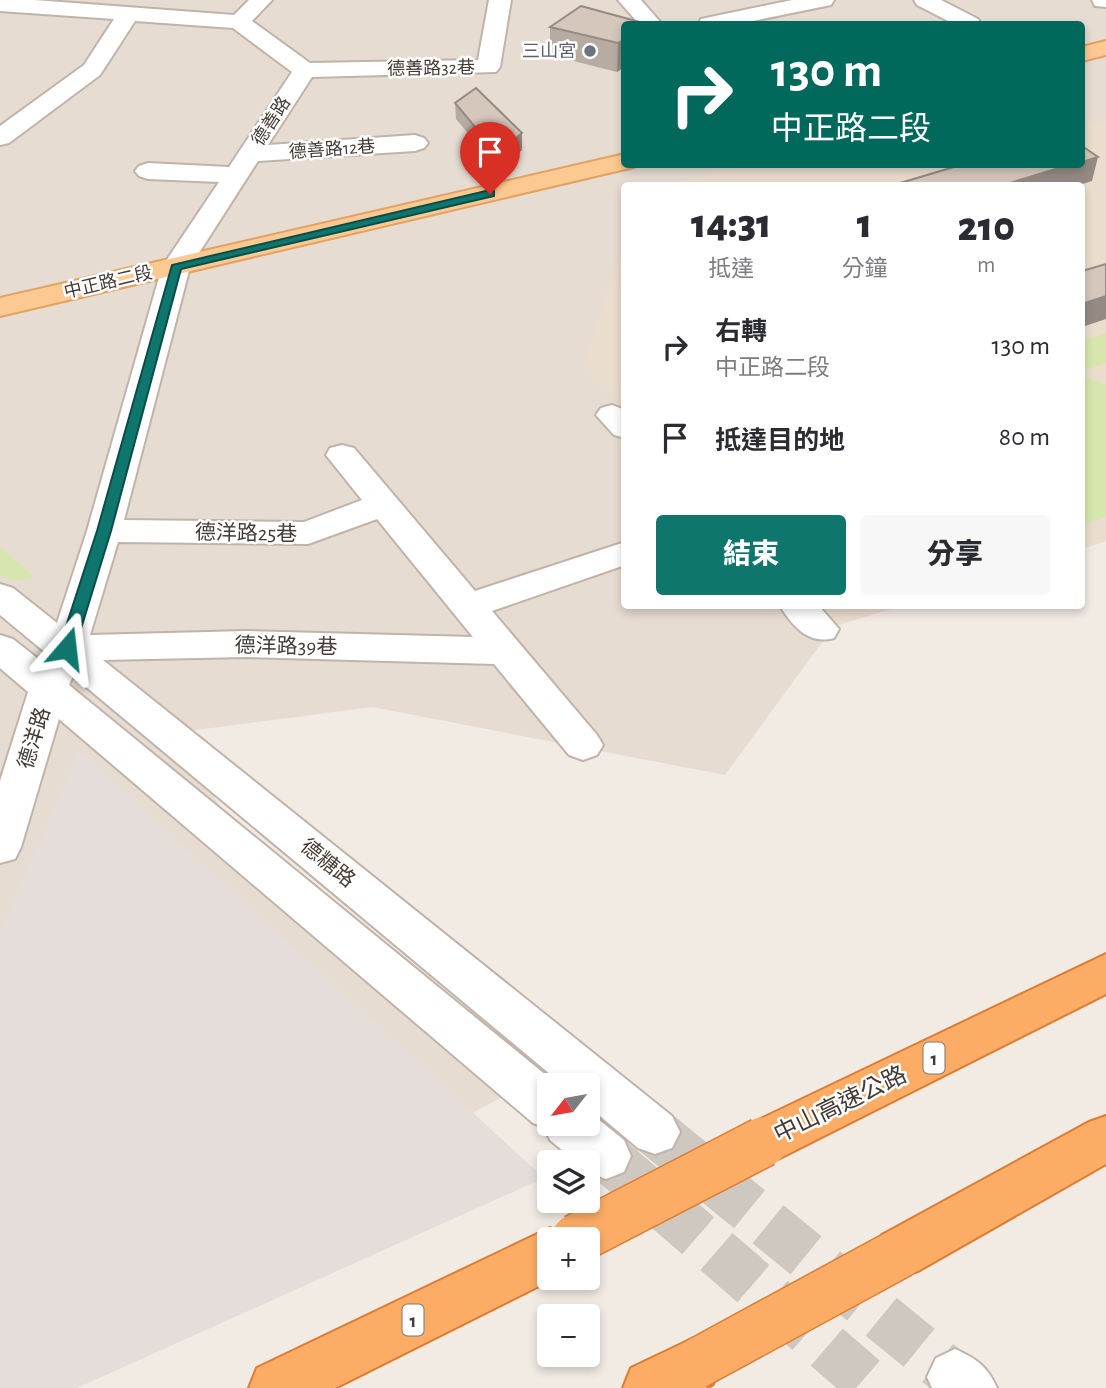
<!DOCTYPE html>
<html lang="zh-TW">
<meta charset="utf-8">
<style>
body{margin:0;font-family:"Alegreya Sans","Noto Sans TC",sans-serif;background:#f7f7f7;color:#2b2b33;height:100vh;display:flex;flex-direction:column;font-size:26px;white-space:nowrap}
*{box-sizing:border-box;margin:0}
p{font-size:23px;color:#7c7c81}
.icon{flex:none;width:38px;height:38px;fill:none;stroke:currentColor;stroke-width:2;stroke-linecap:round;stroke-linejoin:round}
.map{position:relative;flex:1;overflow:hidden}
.drawer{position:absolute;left:621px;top:182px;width:464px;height:427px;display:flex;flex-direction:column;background:#fff;border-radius:7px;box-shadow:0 4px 10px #0003}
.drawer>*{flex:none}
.top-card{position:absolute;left:621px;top:21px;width:464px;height:147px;border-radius:7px;box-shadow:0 4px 10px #0003;background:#00695c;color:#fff;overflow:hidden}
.needle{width:46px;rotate:239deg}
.buttons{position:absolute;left:537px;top:1073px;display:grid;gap:14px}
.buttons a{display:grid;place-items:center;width:63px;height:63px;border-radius:7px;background:#fff;box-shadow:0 4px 10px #0003;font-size:35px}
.pin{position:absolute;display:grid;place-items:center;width:60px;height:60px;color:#fff;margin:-72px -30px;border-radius:50% 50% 50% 0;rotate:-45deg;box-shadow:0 0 7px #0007}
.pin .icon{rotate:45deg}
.me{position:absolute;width:77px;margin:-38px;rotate:17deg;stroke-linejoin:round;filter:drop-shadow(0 0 5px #0008)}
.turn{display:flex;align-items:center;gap:24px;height:147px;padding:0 35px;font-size:32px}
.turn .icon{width:91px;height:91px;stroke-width:2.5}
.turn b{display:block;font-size:49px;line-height:60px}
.eta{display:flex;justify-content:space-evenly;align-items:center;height:119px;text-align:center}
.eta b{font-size:42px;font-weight:800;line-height:49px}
.cta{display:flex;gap:14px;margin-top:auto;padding:14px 35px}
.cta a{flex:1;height:80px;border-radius:7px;background:#0f766e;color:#fff;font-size:28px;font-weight:800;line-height:80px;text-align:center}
.cta a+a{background:#f7f7f7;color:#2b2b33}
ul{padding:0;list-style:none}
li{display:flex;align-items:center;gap:21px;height:91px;padding:0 35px}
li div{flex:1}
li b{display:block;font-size:26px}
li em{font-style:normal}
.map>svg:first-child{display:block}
.residential{fill:#e6dcd2;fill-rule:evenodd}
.industrial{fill:#e4ddd9}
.education{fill:#ebddce}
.green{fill:#d7e6ad}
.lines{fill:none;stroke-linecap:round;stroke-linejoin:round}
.minor-tunnel{stroke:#cfc8c1;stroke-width:49;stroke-dasharray:49 24;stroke-linecap:butt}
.minor-casing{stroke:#c0b3aa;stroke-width:4}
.major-casing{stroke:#e1a262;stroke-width:4}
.highway-casing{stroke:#db7d35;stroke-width:4}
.minor{fill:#fff;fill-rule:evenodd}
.major{fill:#fdc992;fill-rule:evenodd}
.highway{fill:#fcac65;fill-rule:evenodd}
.highway-bridge-casing{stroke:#db7d35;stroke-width:52;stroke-linecap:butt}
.highway-bridge{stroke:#fcac65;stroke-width:49}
.wall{fill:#b8aba2}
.shaded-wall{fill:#968b84}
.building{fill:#d6c7bc;stroke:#968b84;stroke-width:2}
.route{fill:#0f766e;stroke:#0a4d48;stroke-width:2}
.worship-dot{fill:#6b7280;stroke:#fff;stroke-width:2.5}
.labels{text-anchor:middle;stroke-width:5;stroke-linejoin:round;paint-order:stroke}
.far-worship-label{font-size:18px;fill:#5b616d;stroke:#fff;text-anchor:end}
.far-street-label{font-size:18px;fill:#443a34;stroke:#fff}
.shield{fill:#fff;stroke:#7c7571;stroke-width:2}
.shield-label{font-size:19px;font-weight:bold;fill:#443a34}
.street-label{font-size:21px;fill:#443a34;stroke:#fff}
.near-street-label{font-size:24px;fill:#443a34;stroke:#fff}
</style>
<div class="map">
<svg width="1106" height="1388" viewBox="0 0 1106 1388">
<rect width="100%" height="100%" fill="#f2ebe4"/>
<!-- residential -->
<path class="residential" d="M0 0H1106V538L1082 186H625V606H882L839 619 725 775 372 707 173 733 279 898 508 1094 0 1364ZM625 24H1082V164H625Z"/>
<!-- industrial -->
<polygon class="industrial" points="79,751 544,1178 77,1388 0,1388 0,933"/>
<!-- education -->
<g class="education">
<polygon points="1082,122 1106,125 1106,541 1082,549 1082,186 662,186 749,164 1082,164"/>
<polygon points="625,237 625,407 584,365"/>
<polygon points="815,606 901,606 835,626"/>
</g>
<!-- green -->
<g class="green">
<polygon points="1106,333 1106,363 1082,371 1082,341"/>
<polygon points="1082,376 1106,384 1106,517 1082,525"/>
<path d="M0 547 34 577C21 581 11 582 0 574Z"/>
</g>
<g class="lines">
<!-- minor-tunnel -->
<g class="minor-tunnel">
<polyline points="655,1132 955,1377"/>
<polyline points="606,1156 874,1388"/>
</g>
<defs>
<g id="minor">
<path d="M0 0H34L234 15 249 0H272L252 21 310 63 478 60 489 0H511L500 67 496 72 312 77 268 145 415 135 424 138 428 143 424 148 415 151 258 161 190 267 124 520 304 522 362 500 326 455 330 448 342 445 354 448 475 591 625 542V565L492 611 597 735 603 745 597 755 583 760 569 755 494 664 246 657 103 660 672 1116 680 1132 672 1148 655 1154 638 1148 588 1106V1085H563L73 676 69 685 558 1085H550V1124H588V1111L624 1140 631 1156 624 1172 606 1179 588 1172V1162H576L550 1140 544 1127 533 1123 59 719 21 847 15 859 0 863V781L28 692 0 668V635L13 639 42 662 46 653 0 615V584L13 588 57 623 87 531 162 267 219 182 148 179 139 176 135 171 139 166 148 163 229 167 292 72 233 28 135 21 100 75 9 143 0 145V126L84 65 114 19 0 11ZM377 519 473 637 246 631 90 635 118 542 308 544Z"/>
<polygon points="618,0 641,0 662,24 639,24"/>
<polygon points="792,0 834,0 831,5 738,24 698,24 701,19"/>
<polygon points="914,0 941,0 978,19 981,24 954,24 917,5"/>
<polygon points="1092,0 1106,0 1106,7 1095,6"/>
<polygon points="612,405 625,410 625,438 614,435 596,415 601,408"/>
<path d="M780 606H819L839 629 834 638C809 645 793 627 780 606Z"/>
<path d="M955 1349C977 1359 987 1366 997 1388H932L927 1377 936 1358Z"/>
</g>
<g id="major">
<polygon points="1106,41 1106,55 1082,61 1082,47"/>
<polygon points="625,154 625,164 636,164 634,167 0,316 0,298"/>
</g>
<g id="highway">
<polygon points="1106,954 1106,994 780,1158 763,1164 746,1158 738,1142 746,1126"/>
<polygon points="1106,1116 1106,1164 918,1271 900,1278 882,1271 874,1253 882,1235 1089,1122"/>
<polygon points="550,1228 568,1235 570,1239 550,1239 550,1278 555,1278 335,1388 249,1388 257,1368"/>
<polygon points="694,1338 713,1346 721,1365 713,1384 707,1388 623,1388 631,1368"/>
</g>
</defs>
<!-- minor casing -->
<use href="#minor" class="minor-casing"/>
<!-- major casing -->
<use href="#major" class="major-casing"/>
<!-- highway casing -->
<use href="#highway" class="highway-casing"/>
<!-- minor -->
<use href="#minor" class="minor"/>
<!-- major -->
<use href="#major" class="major"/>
<!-- highway -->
<use href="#highway" class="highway"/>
<defs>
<g id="highway-bridge">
<polyline points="576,1239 763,1142"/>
<polyline points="694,1365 900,1253"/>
</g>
</defs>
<!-- highway-bridge casing -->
<use href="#highway-bridge" class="highway-bridge-casing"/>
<!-- highway-bridge -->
<use href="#highway-bridge" class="highway-bridge"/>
</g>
<!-- wall -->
<g class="wall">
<polygon points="647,24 617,72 550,55 550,27"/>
<polygon points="455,103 522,150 498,169 456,119"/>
</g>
<!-- shaded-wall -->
<g class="shaded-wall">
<polygon points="625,39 625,67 617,72 618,43"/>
<polygon points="522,133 522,150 498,169 497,153"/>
<polygon points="1098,157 1092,181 1076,186 1000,186 1072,164 1082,164 1082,162"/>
<polygon points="1106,296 1106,319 1082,327 1082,304"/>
</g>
<!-- building -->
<g class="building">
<polygon points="581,6 647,24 625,24 625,39 618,43 550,27"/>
<polygon points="476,88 522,133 497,153 455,103"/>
<polygon points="1082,146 1098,157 1082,162"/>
<polygon points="964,164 1072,164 1000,186 890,186"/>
<polygon points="1106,264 1106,296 1082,304 1082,271"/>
</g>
<!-- route -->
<polygon class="route" points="490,190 494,191 494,196 181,269 111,531 75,648 72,652 61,652 59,648 97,531 172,265"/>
<!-- markers -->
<circle class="worship-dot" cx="590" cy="51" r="7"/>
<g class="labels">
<!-- far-worship labels -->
<g class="far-worship-label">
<text x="576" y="57">三山宮</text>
</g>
<!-- far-street labels -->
<g class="far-street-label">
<text transform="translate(431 68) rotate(-1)" y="6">德善路32巷</text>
<text transform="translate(271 121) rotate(-57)" y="6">德善路</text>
<text transform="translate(332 149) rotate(-4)" y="6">德善路12巷</text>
<text transform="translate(108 282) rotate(-13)" y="6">中正路二段</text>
</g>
<!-- shield labels -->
<g class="shield">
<rect x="923.5" y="1042.5" width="21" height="31" rx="5"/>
<rect x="402.5" y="1304.5" width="21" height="31" rx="5"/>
</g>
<g class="shield-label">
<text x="934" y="1065">1</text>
<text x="413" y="1327">1</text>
</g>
<!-- street labels -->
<g class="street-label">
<text transform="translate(246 533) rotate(1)" y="7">德洋路25巷</text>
<text transform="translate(286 646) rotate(1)" y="7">德洋路39巷</text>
<text transform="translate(34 738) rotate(-73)" y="7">德洋路</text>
<text transform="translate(328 863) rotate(39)" y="7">德糖路</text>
</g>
<!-- near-street labels -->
<g class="near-street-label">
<text transform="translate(840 1104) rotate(-26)" y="8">中山高速公路</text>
</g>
</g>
</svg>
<div class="buttons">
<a><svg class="needle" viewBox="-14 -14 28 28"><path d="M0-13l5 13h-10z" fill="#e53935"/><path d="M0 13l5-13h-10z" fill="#7c7c81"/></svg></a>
<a><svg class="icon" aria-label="layers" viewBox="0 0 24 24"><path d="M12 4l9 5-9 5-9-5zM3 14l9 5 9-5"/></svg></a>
<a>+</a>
<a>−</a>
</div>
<div class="pin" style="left:490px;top:194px;background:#d93025"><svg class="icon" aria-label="arrive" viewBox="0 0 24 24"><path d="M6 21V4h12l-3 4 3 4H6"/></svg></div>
<svg class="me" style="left:67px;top:648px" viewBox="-20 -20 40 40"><path d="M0-17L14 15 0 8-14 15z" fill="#0f766e" stroke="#fff" stroke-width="4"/></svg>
<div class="top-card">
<div class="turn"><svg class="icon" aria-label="right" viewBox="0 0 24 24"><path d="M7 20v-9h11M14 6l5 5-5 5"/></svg><div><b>130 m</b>中正路二段</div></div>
</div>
<section class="drawer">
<div class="eta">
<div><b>14:31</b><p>抵達</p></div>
<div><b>1</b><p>分鐘</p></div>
<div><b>210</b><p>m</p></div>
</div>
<ul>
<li><svg class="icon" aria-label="right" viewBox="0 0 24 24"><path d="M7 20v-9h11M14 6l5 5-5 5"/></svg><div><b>右轉</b><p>中正路二段</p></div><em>130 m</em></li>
<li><svg class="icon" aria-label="arrive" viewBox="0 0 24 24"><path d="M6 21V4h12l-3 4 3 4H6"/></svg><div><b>抵達目的地</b></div><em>80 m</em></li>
</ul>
<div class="cta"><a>結束</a><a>分享</a></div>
</section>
</div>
